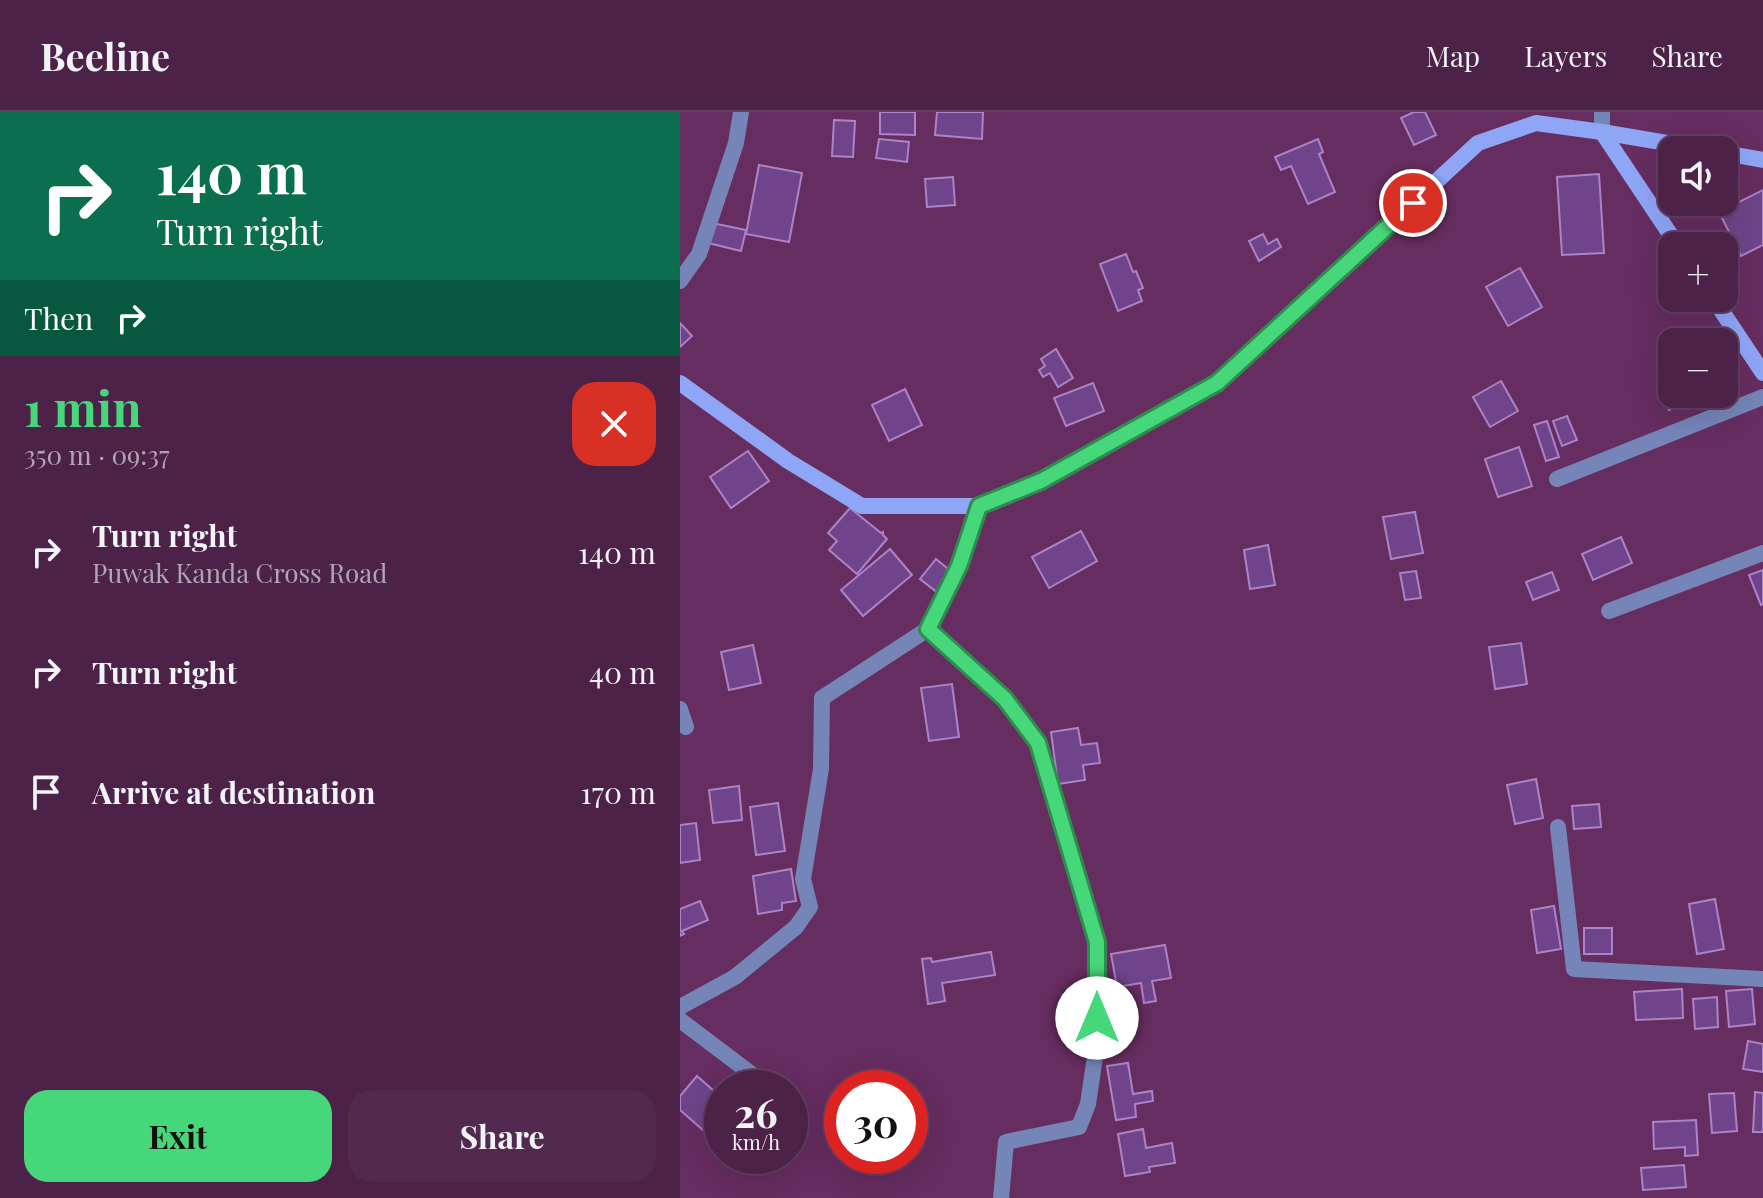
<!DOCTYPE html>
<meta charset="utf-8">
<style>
body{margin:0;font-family:"Playfair Display",serif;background:#532a4f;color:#f1f3f6;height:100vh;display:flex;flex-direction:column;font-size:30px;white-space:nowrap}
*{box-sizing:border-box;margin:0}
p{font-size:26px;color:#b2a4b4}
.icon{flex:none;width:44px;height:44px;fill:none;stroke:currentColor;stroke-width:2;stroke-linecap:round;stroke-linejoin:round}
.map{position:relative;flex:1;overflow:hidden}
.sheet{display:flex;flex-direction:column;background:#4c2248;width:680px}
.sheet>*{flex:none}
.hud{background:#0b6e4f;color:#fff;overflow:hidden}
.controls{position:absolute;left:978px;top:24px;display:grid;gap:16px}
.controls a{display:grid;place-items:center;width:80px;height:80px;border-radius:16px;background:#4c2248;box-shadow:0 8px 32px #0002,0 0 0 2px #633f60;font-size:40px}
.speed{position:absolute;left:24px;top:958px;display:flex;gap:16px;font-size:40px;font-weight:700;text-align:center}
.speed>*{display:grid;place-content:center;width:104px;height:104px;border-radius:50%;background:#4c2248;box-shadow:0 8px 32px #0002,0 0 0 2px #633f60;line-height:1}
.speed small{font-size:20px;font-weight:400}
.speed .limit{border:12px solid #d22;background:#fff;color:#111}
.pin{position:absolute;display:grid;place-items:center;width:68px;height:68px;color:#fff;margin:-34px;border:4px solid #fff;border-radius:50%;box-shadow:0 2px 8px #0007}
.me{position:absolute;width:88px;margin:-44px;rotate:0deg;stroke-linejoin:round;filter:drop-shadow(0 0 6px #0008)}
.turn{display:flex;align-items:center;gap:28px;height:168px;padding:0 24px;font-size:36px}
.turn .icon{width:104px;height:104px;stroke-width:2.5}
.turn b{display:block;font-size:56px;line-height:68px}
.then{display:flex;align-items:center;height:76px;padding:0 24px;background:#0003;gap:16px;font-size:30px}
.round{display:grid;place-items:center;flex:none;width:84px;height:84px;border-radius:24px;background:#532a4f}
.overview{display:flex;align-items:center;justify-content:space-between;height:136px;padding:0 24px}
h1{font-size:48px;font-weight:700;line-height:60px;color:#46d77a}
.cta{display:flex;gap:16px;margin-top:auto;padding:16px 24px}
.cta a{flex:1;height:92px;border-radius:24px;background:#46d77a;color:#111;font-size:32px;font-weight:700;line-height:92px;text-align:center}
.cta a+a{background:#532a4f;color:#f1f3f6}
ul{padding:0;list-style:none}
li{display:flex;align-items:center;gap:24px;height:120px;padding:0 24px}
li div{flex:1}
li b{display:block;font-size:30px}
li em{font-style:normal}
header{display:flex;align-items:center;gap:48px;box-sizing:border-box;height:112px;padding:0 40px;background:#4c2248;border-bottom:2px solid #633f60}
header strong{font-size:38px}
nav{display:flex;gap:44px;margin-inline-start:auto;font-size:28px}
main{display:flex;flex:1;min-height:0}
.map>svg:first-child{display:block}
.building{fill:#6f448a;stroke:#ac83c6;stroke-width:2}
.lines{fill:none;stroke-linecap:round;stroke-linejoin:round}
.street{stroke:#7585b8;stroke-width:16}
.secondary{stroke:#8fa6f7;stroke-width:16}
.route-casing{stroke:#2e8c4f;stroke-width:20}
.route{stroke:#46d77a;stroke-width:14}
</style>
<header>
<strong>Beeline</strong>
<nav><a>Map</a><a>Layers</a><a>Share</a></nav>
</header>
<main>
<section class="sheet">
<div class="hud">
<div class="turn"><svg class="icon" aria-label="right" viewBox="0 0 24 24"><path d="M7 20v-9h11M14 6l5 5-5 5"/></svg><div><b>140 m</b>Turn right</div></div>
<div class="then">Then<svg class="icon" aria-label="right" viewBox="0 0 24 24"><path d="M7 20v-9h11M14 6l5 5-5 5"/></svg></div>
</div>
<div class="overview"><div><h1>1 min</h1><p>350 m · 09:37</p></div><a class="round" style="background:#d93025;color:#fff"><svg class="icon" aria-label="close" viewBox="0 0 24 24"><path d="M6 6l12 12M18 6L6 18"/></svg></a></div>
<ul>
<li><svg class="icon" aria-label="right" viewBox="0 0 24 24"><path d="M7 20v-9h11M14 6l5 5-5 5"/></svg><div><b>Turn right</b><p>Puwak Kanda Cross Road</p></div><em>140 m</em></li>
<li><svg class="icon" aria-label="right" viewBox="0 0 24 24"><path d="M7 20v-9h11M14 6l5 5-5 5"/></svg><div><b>Turn right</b></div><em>40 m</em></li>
<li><svg class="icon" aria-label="arrive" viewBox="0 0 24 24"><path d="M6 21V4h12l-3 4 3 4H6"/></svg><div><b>Arrive at destination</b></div><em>170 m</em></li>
</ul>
<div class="cta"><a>Exit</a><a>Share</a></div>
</section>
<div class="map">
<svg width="1083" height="1086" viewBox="0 0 1083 1086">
<rect width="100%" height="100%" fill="#662d60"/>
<!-- building -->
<g class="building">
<polygon points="200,0 235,0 235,23 200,22"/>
<polygon points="257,0 303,0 302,27 255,23"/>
<polygon points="734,0 745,0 756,23 734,33 721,6"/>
<polygon points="154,8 175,9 173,45 152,44"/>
<polygon points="199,27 229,30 227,50 196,46"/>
<polygon points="638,27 643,40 639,42 655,80 628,92 611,54 601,58 595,45"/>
<polygon points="79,53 122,61 109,130 66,122"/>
<polygon points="919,62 924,141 882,143 877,65"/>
<polygon points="273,65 275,93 247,95 245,67"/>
<polygon points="1083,78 1083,133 1061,144 1039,100"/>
<polygon points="32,111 66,118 61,139 28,131"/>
<polygon points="583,122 588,132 597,127 601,135 579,149 569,129"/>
<polygon points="446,142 453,160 456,159 463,176 458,178 462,189 438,199 420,152"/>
<polygon points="840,156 862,195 828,214 806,175"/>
<polygon points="0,211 12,224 0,235"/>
<polygon points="376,237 393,266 378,275 370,261 363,265 359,258 365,254 361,247"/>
<polygon points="1044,252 1052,275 1044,278"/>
<polygon points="992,260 992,282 1033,282 989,298 977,266"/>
<polygon points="821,269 838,299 810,315 793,285"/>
<polygon points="413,271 424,299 386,314 374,286"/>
<polygon points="225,277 242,313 209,329 192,293"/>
<polygon points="887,304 897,328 882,334 873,309"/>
<polygon points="867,309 879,345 866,349 854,313"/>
<polygon points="839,335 852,374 818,385 805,347"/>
<polygon points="68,339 89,369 51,396 30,365"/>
<polygon points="170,396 201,421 203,420 203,423 207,427 177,462 149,438 157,429 148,421"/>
<polygon points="735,400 743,441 711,447 703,405"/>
<polygon points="401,419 417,449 369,476 352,445"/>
<polygon points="941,425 952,451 913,468 902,442"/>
<polygon points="588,433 595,473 570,477 564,438"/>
<polygon points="210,437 232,463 183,504 161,478"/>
<polygon points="256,447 273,461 258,481 240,467"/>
<polygon points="1083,458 1083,492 1081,493 1069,463"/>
<polygon points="736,459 741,486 725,488 720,461"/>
<polygon points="872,460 879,478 853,488 846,470"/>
<polygon points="841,531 847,572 815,577 809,535"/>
<polygon points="73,533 81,571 49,578 41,540"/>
<polygon points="272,572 279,625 249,629 241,576"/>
<polygon points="398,616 401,633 417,631 420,651 403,653 405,668 378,672 371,620"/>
<polygon points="856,667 863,706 835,712 827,673"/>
<polygon points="59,674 62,708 33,711 29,678"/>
<polygon points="98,691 105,739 76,743 70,695"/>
<polygon points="919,692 921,715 894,717 892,694"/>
<polygon points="16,711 20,748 0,751 0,713"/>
<polygon points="111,757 116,789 102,791 102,798 78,802 73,764"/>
<polygon points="1035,787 1044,837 1017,842 1009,792"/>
<polygon points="20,789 28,808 2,819 4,822 0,824 0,797"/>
<polygon points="874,794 881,837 857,841 851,798"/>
<rect x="904" y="816" width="28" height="26"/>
<polygon points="485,833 491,866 472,869 476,889 464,891 461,871 437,875 431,842"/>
<polygon points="311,840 315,863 262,871 265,889 248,892 242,847 251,846 252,850"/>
<polygon points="1002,877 1003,906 956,908 954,880"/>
<polygon points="1072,877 1075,912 1049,915 1046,879"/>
<polygon points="1037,885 1038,915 1015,917 1013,887"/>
<polygon points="1068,929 1083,932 1083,960 1063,957"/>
<polygon points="448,951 453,982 472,979 473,989 455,992 456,1005 436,1008 427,954"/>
<polygon points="17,964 42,986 42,998 24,1019 0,998 0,984"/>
<polygon points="1075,980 1083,981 1083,1020 1073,1020"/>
<polygon points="1054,981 1057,1019 1032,1021 1029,982"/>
<polygon points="1016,1008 1018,1043 1005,1044 1005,1035 974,1037 973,1010"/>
<polygon points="463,1017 466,1036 492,1031 495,1051 469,1055 470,1060 445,1064 438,1022"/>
<polygon points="1004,1053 1006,1075 963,1078 961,1056"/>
</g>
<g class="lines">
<!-- street -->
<g class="street">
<polyline points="922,20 922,0"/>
<polyline points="0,169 19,142 56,31 61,0"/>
<polyline points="877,367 1083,285"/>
<polyline points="929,499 1083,441"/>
<polyline points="248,517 325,587 358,631 417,830 417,931 408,992 399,1015 326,1030 321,1086"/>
<polyline points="0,597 6,615"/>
<polyline points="878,715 894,857 1083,867"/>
<polyline points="0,895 55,865 116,815 130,795 123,767 141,657 142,586 248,517 279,454 299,394"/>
<polyline points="0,908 90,976"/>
</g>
<!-- secondary -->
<g class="secondary">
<polyline points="922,20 998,134"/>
<polyline points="1044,41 1083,48"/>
<polyline points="1033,186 1083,261"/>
<polyline points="0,271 108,349 182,394 299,394 361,369 537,271 798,31 856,11 922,20 1028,38"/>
</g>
</g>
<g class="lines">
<defs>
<polyline id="route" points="417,906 417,830 358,631 325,587 248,517 279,454 299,394 361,369 537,271 733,91"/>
</defs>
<!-- route casing -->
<use href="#route" class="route-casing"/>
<!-- route -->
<use href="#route" class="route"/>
</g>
</svg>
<div class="controls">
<a><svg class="icon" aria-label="sound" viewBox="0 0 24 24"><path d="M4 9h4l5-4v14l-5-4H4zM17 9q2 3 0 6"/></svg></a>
<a>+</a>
<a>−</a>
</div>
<div class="speed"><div>26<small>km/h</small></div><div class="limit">30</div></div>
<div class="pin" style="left:733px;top:91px;background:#d93025"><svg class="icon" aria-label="arrive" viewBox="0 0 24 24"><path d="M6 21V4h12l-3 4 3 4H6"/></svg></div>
<svg class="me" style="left:417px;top:906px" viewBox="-20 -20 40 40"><circle r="19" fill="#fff"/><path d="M0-13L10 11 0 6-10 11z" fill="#46d77a"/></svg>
</div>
</main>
